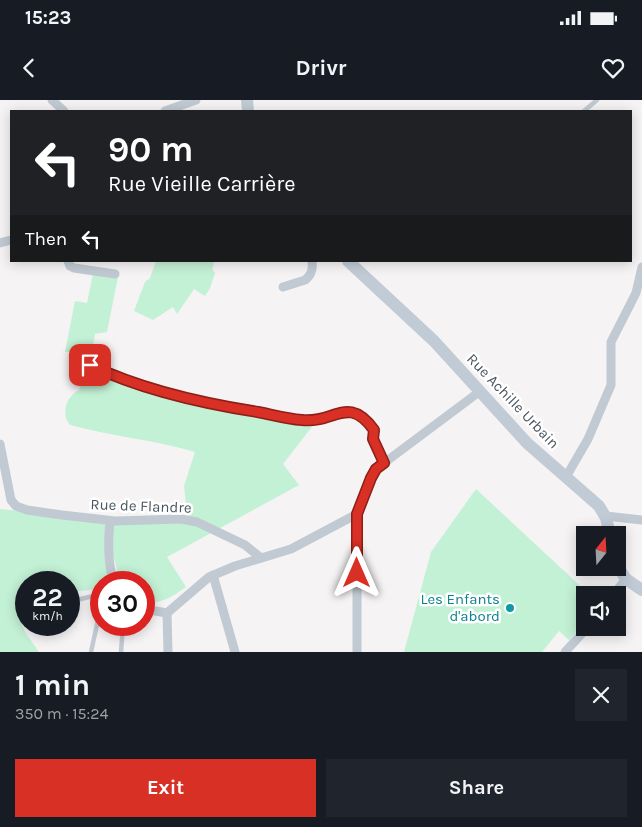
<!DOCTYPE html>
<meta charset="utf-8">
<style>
body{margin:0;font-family:Karla,sans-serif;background:#20242c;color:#f1f3f6;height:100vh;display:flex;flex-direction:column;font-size:19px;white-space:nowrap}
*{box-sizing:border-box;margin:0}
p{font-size:16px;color:#9ea1a6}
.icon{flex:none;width:28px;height:28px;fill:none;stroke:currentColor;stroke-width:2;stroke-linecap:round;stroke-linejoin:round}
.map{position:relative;height:552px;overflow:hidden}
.sheet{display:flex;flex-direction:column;background:#171b24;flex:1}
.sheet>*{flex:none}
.guide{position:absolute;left:10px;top:10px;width:622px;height:152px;border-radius:0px;box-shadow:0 2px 12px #0003;background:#202124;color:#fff;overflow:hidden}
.needle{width:32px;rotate:18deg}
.tools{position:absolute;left:576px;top:426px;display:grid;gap:10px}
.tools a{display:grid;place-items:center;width:50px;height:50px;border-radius:0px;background:#171b24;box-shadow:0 2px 12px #0003;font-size:25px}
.speed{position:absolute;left:15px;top:471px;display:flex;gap:10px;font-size:25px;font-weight:700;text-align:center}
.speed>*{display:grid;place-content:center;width:65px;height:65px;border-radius:50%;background:#171b24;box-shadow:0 2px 12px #0003;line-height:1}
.speed small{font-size:12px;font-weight:400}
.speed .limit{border:8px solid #d22;background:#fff;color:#111}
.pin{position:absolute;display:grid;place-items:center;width:42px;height:42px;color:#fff;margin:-21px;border-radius:10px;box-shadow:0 2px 8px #0006}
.me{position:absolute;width:55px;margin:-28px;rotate:0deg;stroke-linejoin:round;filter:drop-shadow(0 0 4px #0008)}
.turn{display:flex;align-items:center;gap:18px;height:105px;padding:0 15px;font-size:22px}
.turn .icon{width:65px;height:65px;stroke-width:2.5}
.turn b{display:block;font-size:35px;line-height:42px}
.then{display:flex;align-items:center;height:48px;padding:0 15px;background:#0003;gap:10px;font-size:19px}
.round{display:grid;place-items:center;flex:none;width:52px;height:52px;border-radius:0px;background:#20242c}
.head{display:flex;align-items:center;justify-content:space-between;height:85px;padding:0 15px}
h1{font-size:30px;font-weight:700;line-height:38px}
.button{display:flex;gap:10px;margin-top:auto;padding:10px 15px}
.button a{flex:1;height:58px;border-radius:0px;background:#d93025;color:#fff;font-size:20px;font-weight:700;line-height:58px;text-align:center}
.button a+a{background:#20242c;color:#f1f3f6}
.status{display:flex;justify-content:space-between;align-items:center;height:35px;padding:0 25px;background:#171b24;direction:ltr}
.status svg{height:14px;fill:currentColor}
header{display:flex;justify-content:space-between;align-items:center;height:65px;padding:0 15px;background:#171b24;font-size:22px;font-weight:700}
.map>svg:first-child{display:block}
.green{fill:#c3f1d5}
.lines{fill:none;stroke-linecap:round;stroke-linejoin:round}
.lane{stroke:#c1cad2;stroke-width:4.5}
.street{stroke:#c1cad2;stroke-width:9}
.secondary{stroke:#c1cbd6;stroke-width:12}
.route-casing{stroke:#8d1f18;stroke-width:12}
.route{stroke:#d93025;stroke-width:9}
.culture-dot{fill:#0f9aa8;stroke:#fff;stroke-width:2}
.labels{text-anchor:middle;stroke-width:5;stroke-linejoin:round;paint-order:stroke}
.street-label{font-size:15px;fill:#4a5661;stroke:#fff}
.culture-label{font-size:15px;fill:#0d838f;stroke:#fff;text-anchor:end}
</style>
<div class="status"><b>15:23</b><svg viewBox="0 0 49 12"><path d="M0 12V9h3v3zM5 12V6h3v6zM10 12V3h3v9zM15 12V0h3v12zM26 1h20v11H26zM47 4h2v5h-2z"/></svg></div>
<header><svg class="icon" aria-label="back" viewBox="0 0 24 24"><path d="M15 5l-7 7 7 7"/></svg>Drivr<svg class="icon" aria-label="heart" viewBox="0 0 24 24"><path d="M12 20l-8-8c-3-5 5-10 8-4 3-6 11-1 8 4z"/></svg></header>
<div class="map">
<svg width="642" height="552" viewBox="0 0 642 552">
<rect width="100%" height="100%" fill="#f5f3f3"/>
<!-- green -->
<g class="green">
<polygon points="156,161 213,161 214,164 212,169 215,173 210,188 205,196 194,189 177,214 173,207 153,220 134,211 145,182 150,178"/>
<polygon points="93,174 118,177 107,232 95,234 92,252 65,252 75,201 87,203"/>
<path d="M97 268 115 282 143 289 315 323 283 364 299 385 167 457 186 487C170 498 163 503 144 503V482H120L109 438 116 482H101V489L69 492V482H26V504L21 515V522L25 532 39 552H0V409L62 415 188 420 184 386 195 352C154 340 111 336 70 325 60 313 67 296 79 290L82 279Z"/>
<polygon points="476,389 590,495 585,495 585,522 569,540 559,531 542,552 404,552 431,452"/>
</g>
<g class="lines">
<!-- lane -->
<g class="lane">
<polyline points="584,11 597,0"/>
<polyline points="69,502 101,494"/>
<polyline points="91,552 100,511 94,495"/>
<polyline points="121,552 123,525"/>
</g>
<!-- street -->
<g class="street">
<polyline points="52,0 64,11"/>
<polyline points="165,11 196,0"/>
<polyline points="0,143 11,140"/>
<polyline points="68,161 70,166 74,168 115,174"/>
<path d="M283 187 305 180C312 175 313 169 312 161"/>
<path d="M90 265 120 279 172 295 290 319C301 320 311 322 322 319 329 317 334 313 341 312 356 309 366 319 374 330L373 339 384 363"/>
<polyline points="0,344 11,400 16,406 27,410 62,415 115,421 181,419 197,422 245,445 261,458"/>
<polyline points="566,377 588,339 611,285 611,242 636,193 642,167"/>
<polyline points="606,416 642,420"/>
<path d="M110 421C108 441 107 463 114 482"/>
<polyline points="213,475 235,552"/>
<polyline points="613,495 626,479"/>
<polyline points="144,509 167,513"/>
<polyline points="167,513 209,477 235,466 291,449 357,414"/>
<polyline points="167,513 168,552"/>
<polyline points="357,552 357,414 376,369 479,292"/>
<polyline points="565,552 587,528"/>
</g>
<!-- secondary -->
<g class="secondary">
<polyline points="247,0 248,11"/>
<polyline points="348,161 434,241 527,343 599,406 606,418 610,435"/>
<polyline points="618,467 626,479 642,490"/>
</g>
</g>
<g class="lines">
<defs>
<path id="route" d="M90 265C142 290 200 303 258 312 273 315 287 319 302 320 334 324 348 294 374 330L373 339 384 363 376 369 371 378 357 414V473"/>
</defs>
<!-- route casing -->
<use href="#route" class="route-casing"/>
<!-- route -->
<use href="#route" class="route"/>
</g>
<!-- markers -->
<circle class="culture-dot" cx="510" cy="508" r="5"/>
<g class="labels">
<!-- street labels -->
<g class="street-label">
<text transform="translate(513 301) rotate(46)" y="5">Rue Achille Urbain</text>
<text transform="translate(141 406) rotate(2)" y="5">Rue de Flandre</text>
</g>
<!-- culture labels -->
<g class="culture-label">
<text x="500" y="504">Les Enfants<tspan x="500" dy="17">d'abord</tspan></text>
</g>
</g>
</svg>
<div class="tools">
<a><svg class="needle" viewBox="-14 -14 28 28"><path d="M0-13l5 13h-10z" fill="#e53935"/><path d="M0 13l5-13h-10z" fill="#9ea1a6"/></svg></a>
<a><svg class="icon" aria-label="sound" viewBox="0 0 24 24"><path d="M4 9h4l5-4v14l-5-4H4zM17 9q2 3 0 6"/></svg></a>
</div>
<div class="speed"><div>22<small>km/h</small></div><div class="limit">30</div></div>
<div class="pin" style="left:90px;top:265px;background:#d93025"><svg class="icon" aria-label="arrive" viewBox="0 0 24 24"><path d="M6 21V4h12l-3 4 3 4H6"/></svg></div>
<svg class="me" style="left:357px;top:473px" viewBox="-20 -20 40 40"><path d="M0-17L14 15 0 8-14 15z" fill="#d93025" stroke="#fff" stroke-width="4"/></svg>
<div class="guide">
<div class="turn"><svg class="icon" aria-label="left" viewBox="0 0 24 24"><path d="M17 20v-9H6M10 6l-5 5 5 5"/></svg><div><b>90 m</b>Rue Vieille Carrière</div></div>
<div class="then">Then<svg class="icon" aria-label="left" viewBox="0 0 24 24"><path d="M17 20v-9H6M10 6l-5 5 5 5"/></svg></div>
</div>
</div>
<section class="sheet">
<div class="head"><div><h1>1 min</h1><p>350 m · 15:24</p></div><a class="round"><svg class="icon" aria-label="close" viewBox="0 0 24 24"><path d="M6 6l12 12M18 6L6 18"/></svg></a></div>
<div class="button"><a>Exit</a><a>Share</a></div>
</section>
